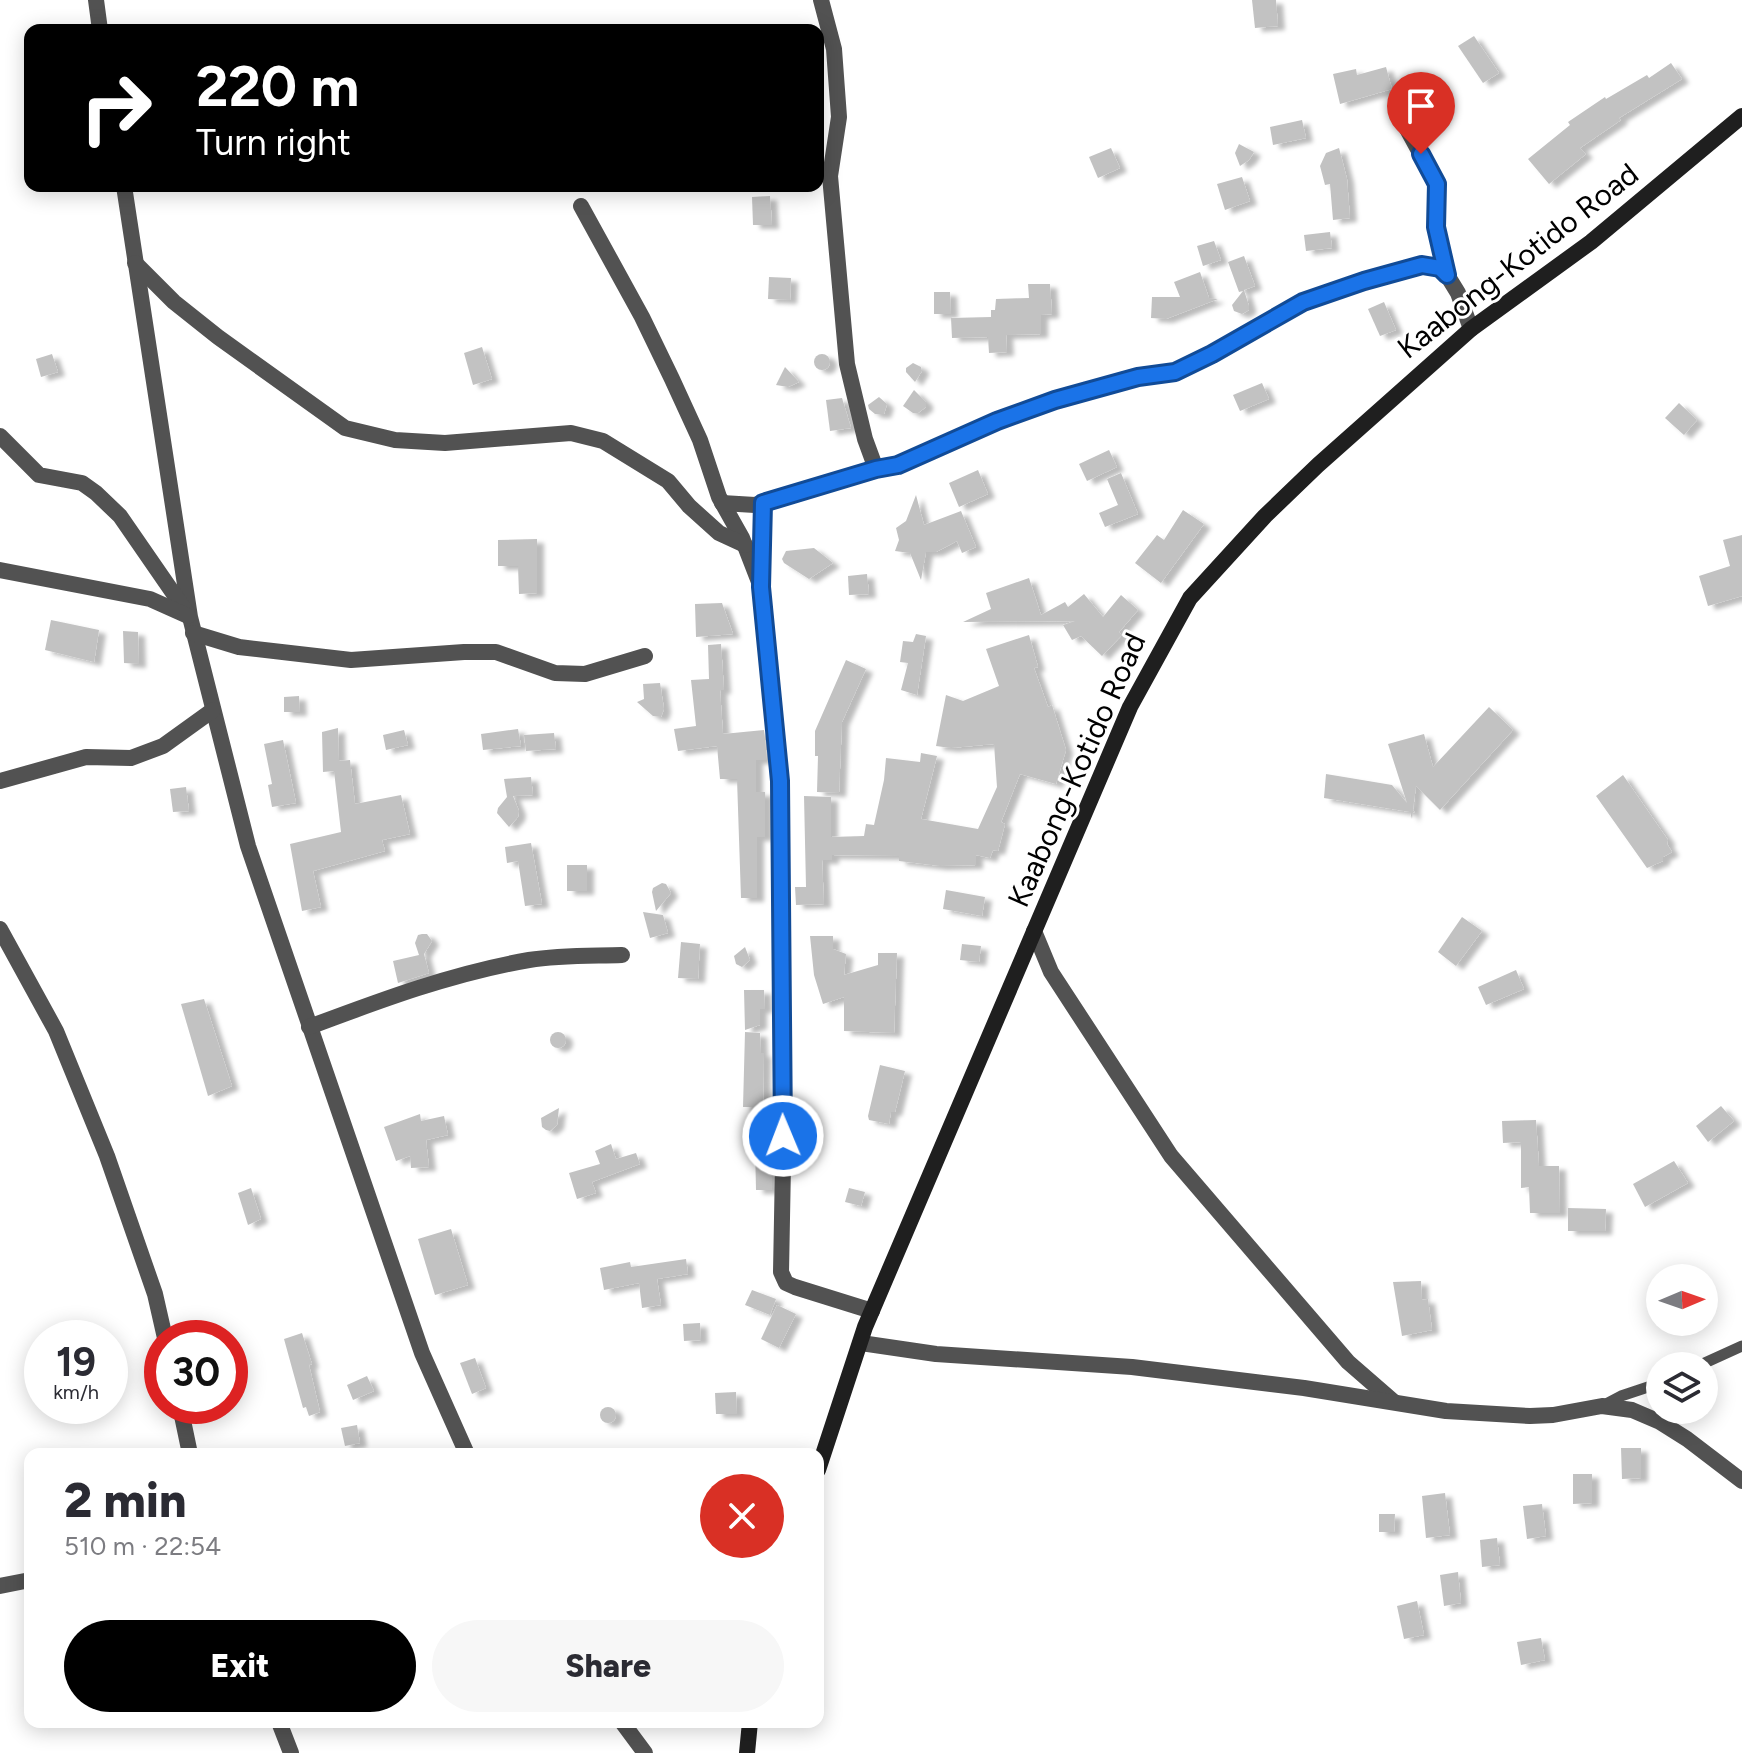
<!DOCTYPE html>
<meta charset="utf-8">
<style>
body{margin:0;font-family:Figtree,sans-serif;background:#f7f7f7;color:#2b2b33;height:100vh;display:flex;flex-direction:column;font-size:30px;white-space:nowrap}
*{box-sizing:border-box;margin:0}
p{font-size:26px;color:#7c7c81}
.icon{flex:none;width:44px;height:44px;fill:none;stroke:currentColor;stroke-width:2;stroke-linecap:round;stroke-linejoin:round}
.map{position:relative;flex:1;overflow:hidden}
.panel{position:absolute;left:24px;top:1448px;width:800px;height:280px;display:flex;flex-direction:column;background:#fff;border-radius:16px;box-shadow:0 4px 20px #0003}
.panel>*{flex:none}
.hud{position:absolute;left:24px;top:24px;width:800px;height:168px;border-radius:16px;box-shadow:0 4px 20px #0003;background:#000;color:#fff;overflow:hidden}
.needle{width:52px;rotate:88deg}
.tools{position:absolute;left:1646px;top:1264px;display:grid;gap:16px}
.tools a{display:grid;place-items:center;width:72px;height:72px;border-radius:50%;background:#fff;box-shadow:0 4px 20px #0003;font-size:40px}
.speed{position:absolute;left:24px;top:1320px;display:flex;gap:16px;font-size:40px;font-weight:700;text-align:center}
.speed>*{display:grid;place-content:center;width:104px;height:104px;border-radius:50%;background:#fff;box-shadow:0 4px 20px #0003;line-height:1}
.speed small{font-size:20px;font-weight:400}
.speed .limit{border:12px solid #d22;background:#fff;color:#111}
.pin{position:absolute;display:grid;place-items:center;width:68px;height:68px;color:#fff;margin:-82px -34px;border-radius:50% 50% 50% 0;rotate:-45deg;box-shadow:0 0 8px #0007}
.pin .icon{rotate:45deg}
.me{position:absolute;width:88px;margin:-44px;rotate:359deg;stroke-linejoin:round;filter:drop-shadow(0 0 6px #0008)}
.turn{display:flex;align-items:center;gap:28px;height:168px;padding:0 40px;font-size:36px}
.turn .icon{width:104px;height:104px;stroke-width:2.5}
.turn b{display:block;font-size:56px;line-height:68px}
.round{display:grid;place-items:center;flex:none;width:84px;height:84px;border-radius:42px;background:#f7f7f7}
.head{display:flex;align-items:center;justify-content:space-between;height:136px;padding:0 40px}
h1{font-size:48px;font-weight:800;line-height:60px}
.action{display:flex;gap:16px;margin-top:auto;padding:16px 40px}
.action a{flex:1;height:92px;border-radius:48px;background:#000;color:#fff;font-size:32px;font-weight:800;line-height:92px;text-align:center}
.action a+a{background:#f7f7f7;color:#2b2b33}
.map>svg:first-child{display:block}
.building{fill:#c2c2c2;filter:url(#shadow)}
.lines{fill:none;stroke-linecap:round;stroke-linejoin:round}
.lane{stroke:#525252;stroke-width:11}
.street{stroke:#525252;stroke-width:16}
.secondary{stroke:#1f1f1f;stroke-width:16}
.route-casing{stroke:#114b97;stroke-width:20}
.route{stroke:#1a73e8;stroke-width:14}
.labels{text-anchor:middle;stroke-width:6;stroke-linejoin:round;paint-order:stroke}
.street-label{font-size:30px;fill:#000;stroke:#fff}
</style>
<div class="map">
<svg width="1742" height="1753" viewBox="0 0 1742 1753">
<defs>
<filter id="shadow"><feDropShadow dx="7" dy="4" stdDeviation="2" flood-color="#0004"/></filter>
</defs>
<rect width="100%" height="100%" fill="#fff"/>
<!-- building -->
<g class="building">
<polygon points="1252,0 1276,0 1278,26 1255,28"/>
<polygon points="1474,36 1499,73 1483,83 1458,46"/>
<polygon points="1671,63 1682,79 1619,118 1621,120 1580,148 1586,154 1549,184 1528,159 1570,125 1568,122 1605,97 1606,99 1647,75 1649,78"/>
<polygon points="1386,67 1392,89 1340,104 1333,74 1356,69 1357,75"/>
<polygon points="1302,120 1306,138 1273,145 1270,127"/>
<polygon points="1239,144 1254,152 1249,160 1240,166 1235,153"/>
<polygon points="1111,148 1120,168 1098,178 1089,157"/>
<polygon points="1339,148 1347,179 1350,218 1333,220 1330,184 1325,185 1320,166 1326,153"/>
<polygon points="1242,177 1250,201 1225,210 1217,184"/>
<polygon points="770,196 772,225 753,225 752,197"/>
<polygon points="1330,232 1332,248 1306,251 1304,235"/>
<polygon points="1214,241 1221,260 1203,266 1197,246"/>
<polygon points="1244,256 1255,286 1244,290 1249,306 1249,310 1242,314 1234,311 1232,305 1243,291 1239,292 1228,262"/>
<polygon points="1200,272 1209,298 1218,299 1166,319 1151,318 1152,297 1180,297 1174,282"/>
<polygon points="769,277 791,278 790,300 768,299"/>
<polygon points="1028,284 1050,284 1052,314 1041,315 1041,334 1006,335 1007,352 989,353 988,337 952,338 951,318 991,317 991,310 995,310 996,299 1029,298"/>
<polygon points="934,292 950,292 951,314 934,314"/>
<polygon points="1384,302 1396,330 1380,336 1368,309"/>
<polygon points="482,347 492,379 473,385 464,353"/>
<circle cx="822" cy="362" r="8"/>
<polygon points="52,354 58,372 41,377 36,359"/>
<polygon points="913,363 921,367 922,371 915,382 906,372 906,368"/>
<polygon points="785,367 799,382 788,387 776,385"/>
<polygon points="1262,383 1269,399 1240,411 1233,395"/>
<polygon points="914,390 926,402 926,407 918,413 913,413 903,406"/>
<polygon points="879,397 887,404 884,414 875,414 869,409 868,405"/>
<polygon points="842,398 851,428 830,431 826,400"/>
<polygon points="1679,403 1697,420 1684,435 1665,418"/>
<polygon points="1109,450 1117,467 1087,481 1079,464"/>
<polygon points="978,470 988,494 959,507 949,483"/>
<polygon points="1121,473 1138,514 1105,527 1099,513 1118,505 1107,479"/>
<polygon points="916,495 924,525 961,511 976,547 962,553 957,541 936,552 926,552 921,580 910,553 895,551 899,540 896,528 906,521"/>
<polygon points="1183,510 1204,524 1161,583 1135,563 1157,535 1164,540"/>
<polygon points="1742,535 1742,596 1708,606 1699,576 1730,566 1723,540"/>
<polygon points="537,539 537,593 519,594 518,566 498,566 498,540"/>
<polygon points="814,548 833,563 809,579 784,563 782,559 786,551"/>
<polygon points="867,574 869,594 849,595 848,576"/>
<polygon points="1029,578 1041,615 1065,602 1068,607 1084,594 1103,617 1121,595 1138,610 1119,632 1122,635 1102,656 1081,636 1072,640 1063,625 1075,621 963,622 991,609 986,593"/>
<polygon points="722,603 733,634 696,637 695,604"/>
<polygon points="51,620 99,630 94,662 45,650"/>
<polygon points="123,631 138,632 139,664 124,663"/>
<polygon points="916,634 926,636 917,695 901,690 908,663 900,662 903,641 913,642"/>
<polygon points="1029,635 1038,667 1034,668 1048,707 1052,705 1066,750 1056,784 1020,774 1001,822 1005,824 998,851 993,850 990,858 976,855 976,865 940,866 899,861 899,856 832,855 832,860 822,860 824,904 796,905 795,887 806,887 804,796 831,797 831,837 864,836 866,824 874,825 884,780 886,758 920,762 921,753 937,756 921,819 978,829 997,787 994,744 951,748 936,746 946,695 963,701 999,686 986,649"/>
<polygon points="721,644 724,690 720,690 723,734 764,730 767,760 756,760 756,792 765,792 765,837 757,837 757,898 741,898 737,779 720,779 717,746 678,751 674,729 696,726 691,680 709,679 708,645"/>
<polygon points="846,660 866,669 842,722 839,793 817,792 818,756 815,756 815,731"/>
<polygon points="660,683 664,709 661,717 653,716 637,702 644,699 643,684"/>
<polygon points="299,696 300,712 284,712 284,697"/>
<polygon points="1489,707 1513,730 1440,810 1416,786 1413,810 1415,813 1413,812 1412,819 1410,812 1324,798 1326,774 1392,785 1407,803 1388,744 1424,734 1433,767"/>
<polygon points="338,728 339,761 350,760 355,804 401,795 410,834 382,840 385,851 313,871 321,907 302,911 290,844 341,832 334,771 323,772 322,732"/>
<polygon points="518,729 521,746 483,750 481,734"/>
<polygon points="404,730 408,745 386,750 383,735"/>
<polygon points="554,733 556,749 526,751 524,735"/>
<polygon points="283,740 296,803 272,807 268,785 272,784 264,744"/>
<polygon points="1623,775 1668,840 1667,844 1672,852 1663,857 1663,861 1647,868 1596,796"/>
<polygon points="531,777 533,795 513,796 519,811 518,817 509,827 497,813 498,808 507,797 504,779"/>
<polygon points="186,787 189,811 173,812 170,789"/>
<polygon points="531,843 542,904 525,906 518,861 507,863 505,847"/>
<rect x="567" y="865" width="20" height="26"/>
<polygon points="662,883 666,884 671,893 656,911 652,892 653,888"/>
<polygon points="946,890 985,897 982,916 943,909"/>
<polygon points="643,912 663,915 668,933 650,938"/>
<polygon points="1462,917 1482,931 1456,966 1438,952"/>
<polygon points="422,934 427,934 432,941 424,954 429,973 398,983 393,961 419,955 415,943 418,935"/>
<polygon points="810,936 833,936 833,949 846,954 844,975 878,965 878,953 897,953 894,1033 844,1031 844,997 823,1004 814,975"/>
<polygon points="681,942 700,944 698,979 678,978"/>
<polygon points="962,944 981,946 979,962 960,960"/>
<polygon points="745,947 750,960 742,967 736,964 734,956"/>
<polygon points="1516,970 1524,989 1486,1005 1478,987"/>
<polygon points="744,990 764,990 765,1009 760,1009 760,1025 745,1030"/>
<polygon points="204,999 232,1086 208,1096 181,1004"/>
<circle cx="558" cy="1040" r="8"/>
<polygon points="745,1032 760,1033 761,1053 764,1053 763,1107 743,1107"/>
<polygon points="880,1065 905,1071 895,1112 891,1112 889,1124 869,1120 868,1116"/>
<polygon points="1721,1106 1734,1121 1708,1142 1696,1126"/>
<polygon points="559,1108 557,1125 550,1131 546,1130 542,1127 541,1118"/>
<polygon points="420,1114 421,1121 444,1116 448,1135 426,1140 429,1167 411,1168 410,1156 396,1161 384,1127"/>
<polygon points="1536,1120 1539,1166 1559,1166 1560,1213 1530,1213 1529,1187 1521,1188 1521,1142 1503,1143 1502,1121"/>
<polygon points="611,1144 616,1159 636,1153 640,1164 592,1182 596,1193 577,1199 569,1173 600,1164 595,1151"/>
<polygon points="755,1146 772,1146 772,1190 756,1190"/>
<polygon points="1674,1161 1688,1183 1645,1207 1633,1184"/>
<polygon points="251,1188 261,1219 248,1225 238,1193"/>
<polygon points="849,1188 865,1192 861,1206 845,1202"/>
<polygon points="1568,1208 1606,1209 1605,1231 1568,1231"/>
<polygon points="451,1229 468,1285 435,1295 418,1239"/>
<polygon points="686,1259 688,1274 657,1279 661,1305 642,1308 639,1283 604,1290 600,1268 630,1262 631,1267"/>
<polygon points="1421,1281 1422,1300 1428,1299 1432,1330 1402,1336 1393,1282"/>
<polygon points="752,1290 776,1299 770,1315 745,1305"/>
<polygon points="777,1305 796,1314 779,1348 761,1339"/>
<polygon points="700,1323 701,1340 684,1341 683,1324"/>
<polygon points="302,1333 312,1364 309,1365 320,1412 309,1416 306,1407 303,1408 284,1339"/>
<polygon points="475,1358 486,1388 472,1394 460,1363"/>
<polygon points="367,1376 374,1391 353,1400 347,1385"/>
<polygon points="736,1392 737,1414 716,1414 715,1393"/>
<circle cx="608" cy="1415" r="8"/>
<polygon points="357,1425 360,1443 345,1446 341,1428"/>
<polygon points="1621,1448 1641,1448 1641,1478 1622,1479"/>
<polygon points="1573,1474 1592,1474 1592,1503 1573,1504"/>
<polygon points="1445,1493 1450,1535 1426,1538 1422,1496"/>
<polygon points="1542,1504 1546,1536 1527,1539 1523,1506"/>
<polygon points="1379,1514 1395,1514 1394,1532 1379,1532"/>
<polygon points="1497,1538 1500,1565 1482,1567 1480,1540"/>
<polygon points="1458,1572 1461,1603 1444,1606 1440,1575"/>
<polygon points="1417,1601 1424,1635 1404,1639 1397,1606"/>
<polygon points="1541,1638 1545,1660 1521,1665 1517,1642"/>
</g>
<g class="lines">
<!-- lane -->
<g class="lane">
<polyline points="1698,1366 1742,1346"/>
<polyline points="1602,1406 1621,1396 1660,1383"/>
</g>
<!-- street -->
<g class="street">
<polyline points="96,0 100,30"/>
<polyline points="821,0 834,49 839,117 830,176 847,364 865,439 876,469"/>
<polyline points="1407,129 1437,184 1436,227 1447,275"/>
<polyline points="124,186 190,617 248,846 422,1353 467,1454"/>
<polyline points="581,206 642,317 672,379 700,440 719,497 742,538 761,587 780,781 783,1165 781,1272 786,1283 795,1287 872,1311"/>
<polyline points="135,263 174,302 218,337 345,428 395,440 445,443 571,433 603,441 668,481 689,506 719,533 745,545"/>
<polyline points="0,436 39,475 82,483 96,493 120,516 187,613"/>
<polyline points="722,503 755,505 876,469 898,465 997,421 1055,400 1138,377 1175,372 1212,354 1303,302 1364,281 1422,265 1440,268 1447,275 1458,293 1471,329"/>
<polyline points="0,570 150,599 188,616"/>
<polyline points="761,577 763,503"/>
<polyline points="193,633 239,647 351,660 464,652 496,652 555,673 585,674 645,656"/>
<polyline points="0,781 86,757 131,758 163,746 213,710"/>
<polyline points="0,929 56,1031 107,1156 155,1294 165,1338"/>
<polyline points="1034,931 1051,972 1171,1156 1348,1362 1394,1402"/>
<path d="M309 1027C381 1000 453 973 529 960 560 955 591 956 622 955"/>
<polyline points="861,1343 936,1354 1132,1367 1304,1388 1446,1411 1530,1416 1553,1415 1602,1406 1632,1410 1660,1422 1687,1439 1742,1481"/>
<polyline points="180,1406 190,1454"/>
<polyline points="0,1586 30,1580"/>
<polyline points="279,1722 291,1753"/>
<polyline points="622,1722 645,1753"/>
</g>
<!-- secondary -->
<g class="secondary">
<polyline points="818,1470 865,1327 1130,707 1190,598 1265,516 1318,465 1471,329 1591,242 1742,116"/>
<polyline points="747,1753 750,1722"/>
</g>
</g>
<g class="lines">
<defs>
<polyline id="route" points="783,1136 780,781 761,587 763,503 876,469 898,465 997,421 1055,400 1138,377 1175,372 1212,354 1303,302 1364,281 1422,265 1440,268 1447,275 1436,227 1437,184 1421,154"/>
</defs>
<!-- route casing -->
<use href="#route" class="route-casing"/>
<!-- route -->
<use href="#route" class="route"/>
</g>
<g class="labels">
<!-- street labels -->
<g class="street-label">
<text transform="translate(1518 261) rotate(-38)" y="10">Kaabong-Kotido Road</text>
<text transform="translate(1077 770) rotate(-66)" y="10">Kaabong-Kotido Road</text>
</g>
</g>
</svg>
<div class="tools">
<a><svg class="needle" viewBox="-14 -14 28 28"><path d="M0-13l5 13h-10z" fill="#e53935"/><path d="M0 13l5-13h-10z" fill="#7c7c81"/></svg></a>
<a><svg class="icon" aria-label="layers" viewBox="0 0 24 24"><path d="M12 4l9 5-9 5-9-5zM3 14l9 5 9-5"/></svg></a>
</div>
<div class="speed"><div>19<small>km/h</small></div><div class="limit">30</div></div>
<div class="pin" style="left:1421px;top:154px;background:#d93025"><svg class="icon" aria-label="arrive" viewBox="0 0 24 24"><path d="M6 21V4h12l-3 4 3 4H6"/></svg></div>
<svg class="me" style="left:783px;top:1136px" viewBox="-20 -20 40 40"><circle r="17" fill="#1a73e8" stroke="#fff" stroke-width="3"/><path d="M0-11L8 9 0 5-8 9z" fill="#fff"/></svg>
<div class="hud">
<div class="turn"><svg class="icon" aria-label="right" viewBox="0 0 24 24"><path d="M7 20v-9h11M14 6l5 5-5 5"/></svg><div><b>220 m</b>Turn right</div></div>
</div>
<section class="panel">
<div class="head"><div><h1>2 min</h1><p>510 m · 22:54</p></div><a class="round" style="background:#d93025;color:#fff"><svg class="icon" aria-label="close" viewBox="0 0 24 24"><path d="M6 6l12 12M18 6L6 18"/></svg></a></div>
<div class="action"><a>Exit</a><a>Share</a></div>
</section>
</div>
